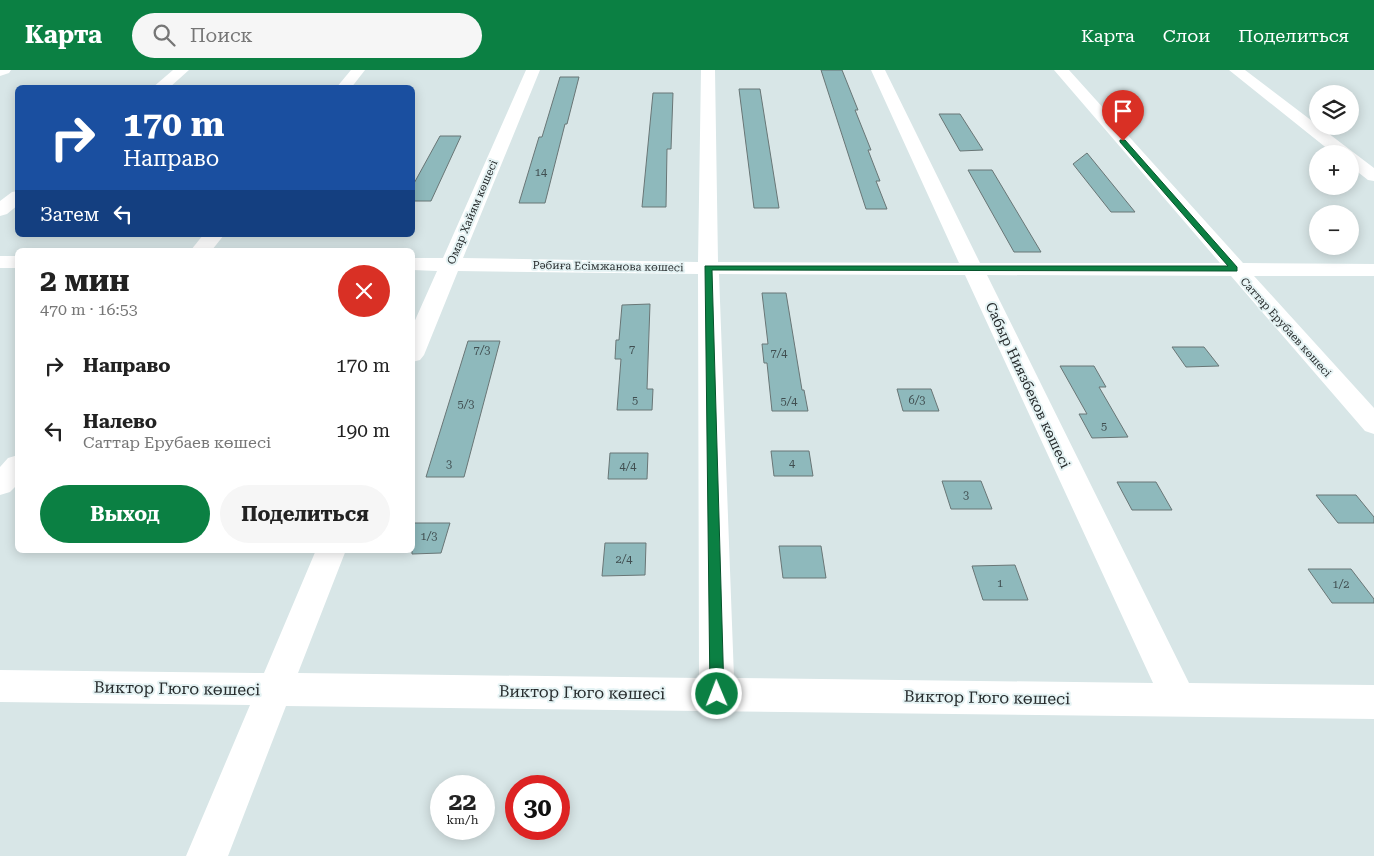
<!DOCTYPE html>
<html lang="ru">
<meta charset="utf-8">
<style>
body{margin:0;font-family:"Roboto Serif",serif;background:#f6f6f6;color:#222;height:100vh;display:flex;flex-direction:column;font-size:19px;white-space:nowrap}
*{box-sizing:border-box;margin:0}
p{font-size:16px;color:#767676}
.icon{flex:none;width:28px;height:28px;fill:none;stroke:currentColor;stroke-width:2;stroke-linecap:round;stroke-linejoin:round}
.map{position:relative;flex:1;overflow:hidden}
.side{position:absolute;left:15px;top:178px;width:400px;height:305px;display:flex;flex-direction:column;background:#fff;border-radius:8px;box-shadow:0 2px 12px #0003}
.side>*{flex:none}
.guide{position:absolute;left:15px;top:15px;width:400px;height:152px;border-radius:8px;box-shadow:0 2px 12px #0003;background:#1a4fa0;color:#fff;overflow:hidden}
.tools{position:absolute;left:1309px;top:15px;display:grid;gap:10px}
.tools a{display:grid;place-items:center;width:50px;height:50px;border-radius:50%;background:#fff;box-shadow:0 2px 12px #0003;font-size:25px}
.speed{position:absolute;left:430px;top:705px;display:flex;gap:10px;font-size:25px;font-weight:700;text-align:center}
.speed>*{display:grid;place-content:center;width:65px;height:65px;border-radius:50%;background:#fff;box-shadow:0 2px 12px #0003;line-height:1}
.speed small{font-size:12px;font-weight:400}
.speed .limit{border:8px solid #d22;background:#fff;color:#111}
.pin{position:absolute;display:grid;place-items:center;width:42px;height:42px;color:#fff;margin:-51px -21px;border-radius:50% 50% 50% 0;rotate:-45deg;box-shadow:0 0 5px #0007}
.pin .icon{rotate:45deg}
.me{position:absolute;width:55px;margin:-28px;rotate:359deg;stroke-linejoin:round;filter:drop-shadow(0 0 4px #0008)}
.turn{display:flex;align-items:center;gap:18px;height:105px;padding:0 25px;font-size:22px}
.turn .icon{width:65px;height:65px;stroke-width:2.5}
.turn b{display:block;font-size:35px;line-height:42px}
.then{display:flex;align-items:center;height:48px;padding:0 25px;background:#0003;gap:10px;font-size:19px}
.round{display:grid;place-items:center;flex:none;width:52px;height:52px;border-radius:26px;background:#f6f6f6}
.head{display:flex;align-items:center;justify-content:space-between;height:85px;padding:0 25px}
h1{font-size:30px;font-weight:700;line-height:38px}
.cta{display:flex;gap:10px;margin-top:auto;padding:10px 25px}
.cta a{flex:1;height:58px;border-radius:30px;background:#0b8043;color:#fff;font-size:20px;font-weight:700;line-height:58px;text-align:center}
.cta a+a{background:#f6f6f6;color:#222}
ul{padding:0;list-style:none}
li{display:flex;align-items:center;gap:15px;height:65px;padding:0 25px}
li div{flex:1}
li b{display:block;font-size:19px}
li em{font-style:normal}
header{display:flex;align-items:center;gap:30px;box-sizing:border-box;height:70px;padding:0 25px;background:#0b8043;color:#fff}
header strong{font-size:24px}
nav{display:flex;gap:28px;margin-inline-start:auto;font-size:18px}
.search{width:350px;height:45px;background:#f6f6f6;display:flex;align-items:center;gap:12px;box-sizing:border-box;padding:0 18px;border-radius:28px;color:#767676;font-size:19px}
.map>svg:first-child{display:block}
.building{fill:#8eb9bc;stroke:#697676}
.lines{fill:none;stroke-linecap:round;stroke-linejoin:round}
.minor{fill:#fff;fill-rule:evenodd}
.route{fill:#0b8043;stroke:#07532c}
.labels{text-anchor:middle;stroke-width:4;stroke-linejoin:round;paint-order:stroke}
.number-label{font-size:11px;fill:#404e50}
.far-street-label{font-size:11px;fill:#262b2c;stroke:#e5f3f4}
.street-label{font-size:14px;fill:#262b2c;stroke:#e5f3f4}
.near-street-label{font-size:16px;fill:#262b2c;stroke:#e5f3f4}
</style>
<header>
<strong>Карта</strong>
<div class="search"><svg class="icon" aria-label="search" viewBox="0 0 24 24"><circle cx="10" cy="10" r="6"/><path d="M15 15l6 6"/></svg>Поиск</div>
<nav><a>Карта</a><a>Слои</a><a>Поделиться</a></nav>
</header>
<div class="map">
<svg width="1374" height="786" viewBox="0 0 1374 786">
<rect width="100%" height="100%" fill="#d8e6e7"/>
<!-- building -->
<g class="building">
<polygon points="821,0 842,0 858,40 855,40 871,80 868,80 880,111 876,111 887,139 866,139"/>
<polygon points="560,7 579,7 567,54 565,54 545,133 519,133 539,67 542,67"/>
<polygon points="739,19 760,19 779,138 754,138"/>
<polygon points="653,23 673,23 671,79 667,79 666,137 642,137"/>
<polygon points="939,44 960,44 983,80 960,81"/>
<polygon points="440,66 461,66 431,131 412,131 412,117"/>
<polygon points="1087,83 1135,142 1111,142 1073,94"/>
<polygon points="968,100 992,100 1041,182 1014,182"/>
<polygon points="762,223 786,223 802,320 804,320 808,341 772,341 767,293 764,293 762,274 768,274"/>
<polygon points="650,234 647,319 653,319 652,340 617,340 621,289 615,289 616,270 619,270 622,235"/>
<polygon points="468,271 500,271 464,407 426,407"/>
<polygon points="1172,277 1204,277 1219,296 1186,297"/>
<polygon points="1060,296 1094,296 1106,317 1099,317 1128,367 1092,368 1079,344 1087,344"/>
<polygon points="897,319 931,319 939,341 903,341"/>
<polygon points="771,381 809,381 813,406 774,406"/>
<polygon points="610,383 648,383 647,409 608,409"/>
<polygon points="942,411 981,411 992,439 951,439"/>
<polygon points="1117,412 1156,412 1172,440 1132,440"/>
<polygon points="1316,425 1356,425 1374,447 1374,453 1338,453"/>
<polygon points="412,453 450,453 441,483 412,484"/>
<polygon points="605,473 646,473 645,505 602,506"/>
<polygon points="779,476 821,476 826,508 783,508"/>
<polygon points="1015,495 1028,530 983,530 972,496"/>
<polygon points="1308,499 1351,499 1374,529 1374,533 1332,533"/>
</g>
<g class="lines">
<!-- minor -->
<g class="minor">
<polygon points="0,0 11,0 9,3 0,6"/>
<polygon points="173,0 189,0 169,18 152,18"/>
<polygon points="351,0 365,0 351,18 336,18"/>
<path d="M526 0H540L463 188 698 192 701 0H715L718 192 959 193 871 0H885L980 193H1220L1054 0H1069L1243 193 1374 194V206H1254L1374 338V364L1365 361 1231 206 987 205 1189 613 1374 615V649L286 636 228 786H186L250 635 0 632V600L264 603 316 480H346L298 603 699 608 698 204 458 201 424 285 420 290 412 292V257L437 201 412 200V188H443ZM719 204 965 205 1153 613 734 608Z"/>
<polygon points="1229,0 1245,0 1374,98 1374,111 1368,110 1350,96 1350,84 1334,84"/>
<polygon points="18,121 18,135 7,144 0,146 0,131 12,122"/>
<polygon points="203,165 224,165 212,180 191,180"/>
<rect x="0" y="186" width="18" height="12"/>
<polygon points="18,385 18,414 10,422 0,425 0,397 8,388"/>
</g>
</g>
<!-- route -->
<polygon class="route" points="1120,70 1125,70 1237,197 1237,201 712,200 724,624 722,628 717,630 712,628 710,624 705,196 1228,196 1120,72"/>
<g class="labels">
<!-- number labels -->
<g class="number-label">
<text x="541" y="106">14</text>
<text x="632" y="283">7</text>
<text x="482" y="284">7/3</text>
<text x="779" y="287">7/4</text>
<text x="635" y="334">5</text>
<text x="917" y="334">6/3</text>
<text x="789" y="335">5/4</text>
<text x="466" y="338">5/3</text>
<text x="1104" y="360">5</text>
<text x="792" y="397">4</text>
<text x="449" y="398">3</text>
<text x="628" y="400">4/4</text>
<text x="966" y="429">3</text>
<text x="429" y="470">1/3</text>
<text x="624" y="493">2/4</text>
<text x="1000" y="517">1</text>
<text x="1341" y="518">1/2</text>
</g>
<!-- far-street labels -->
<g class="far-street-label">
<text transform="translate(472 142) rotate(-67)" y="4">Омар Хайям көшесі</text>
<text transform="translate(608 196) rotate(1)" y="4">Рәбиға Есімжанова көшесі</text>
<text transform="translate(1286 257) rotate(48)" y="4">Саттар Ерубаев көшесі</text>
</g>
<!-- street labels -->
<g class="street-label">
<text transform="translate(1028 315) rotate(65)" y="5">Сабыр Ниязбеков көшесі</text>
</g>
<!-- near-street labels -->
<g class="near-street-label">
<text transform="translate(177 618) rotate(1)" y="6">Виктор Гюго көшесі</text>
<text transform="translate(582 622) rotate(1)" y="6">Виктор Гюго көшесі</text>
<text transform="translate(987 627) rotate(1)" y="6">Виктор Гюго көшесі</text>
</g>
</g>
</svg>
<div class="tools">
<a><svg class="icon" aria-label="layers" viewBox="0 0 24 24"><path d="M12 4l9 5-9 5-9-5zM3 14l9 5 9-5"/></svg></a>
<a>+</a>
<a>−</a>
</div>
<div class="speed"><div>22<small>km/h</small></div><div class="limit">30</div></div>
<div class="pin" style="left:1123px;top:71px;background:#d93025"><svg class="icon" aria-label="arrive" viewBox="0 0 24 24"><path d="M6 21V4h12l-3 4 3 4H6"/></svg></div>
<svg class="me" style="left:717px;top:624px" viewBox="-20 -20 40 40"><circle r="17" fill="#0b8043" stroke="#fff" stroke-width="3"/><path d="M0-11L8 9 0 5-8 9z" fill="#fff"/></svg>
<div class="guide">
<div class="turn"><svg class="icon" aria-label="right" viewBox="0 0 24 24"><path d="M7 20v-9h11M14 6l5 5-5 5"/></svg><div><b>170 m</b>Направо</div></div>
<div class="then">Затем<svg class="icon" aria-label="left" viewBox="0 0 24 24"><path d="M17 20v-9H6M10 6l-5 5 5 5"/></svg></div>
</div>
<section class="side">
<div class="head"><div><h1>2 мин</h1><p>470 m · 16:53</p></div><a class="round" style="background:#d93025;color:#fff"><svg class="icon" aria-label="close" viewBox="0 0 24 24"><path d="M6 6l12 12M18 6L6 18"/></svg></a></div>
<ul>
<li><svg class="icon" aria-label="right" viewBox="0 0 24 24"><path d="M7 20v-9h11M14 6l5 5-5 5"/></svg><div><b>Направо</b></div><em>170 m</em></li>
<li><svg class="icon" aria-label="left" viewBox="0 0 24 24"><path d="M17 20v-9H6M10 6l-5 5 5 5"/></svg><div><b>Налево</b><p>Саттар Ерубаев көшесі</p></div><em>190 m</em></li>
</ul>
<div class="cta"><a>Выход</a><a>Поделиться</a></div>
</section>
</div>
